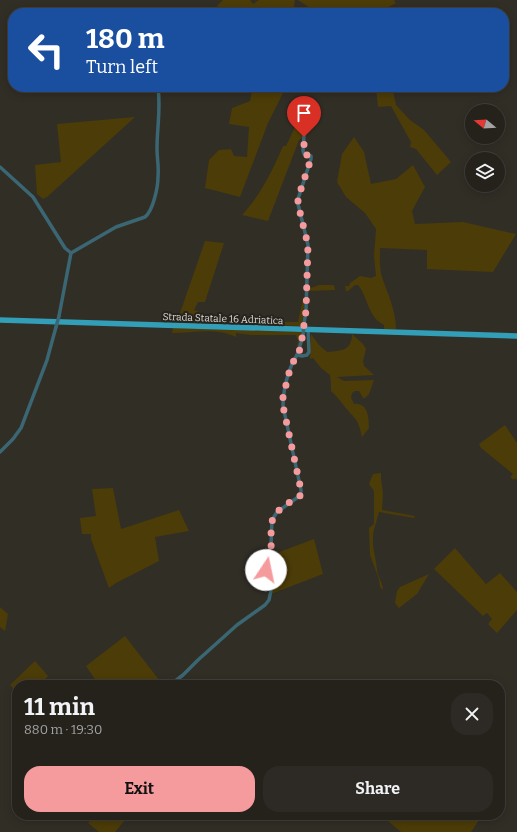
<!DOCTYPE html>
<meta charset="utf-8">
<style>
body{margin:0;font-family:Bitter,serif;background:#2d2a25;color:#f1f3f6;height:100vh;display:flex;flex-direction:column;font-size:15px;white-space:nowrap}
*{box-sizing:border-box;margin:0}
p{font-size:13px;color:#a3a4a3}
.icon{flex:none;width:22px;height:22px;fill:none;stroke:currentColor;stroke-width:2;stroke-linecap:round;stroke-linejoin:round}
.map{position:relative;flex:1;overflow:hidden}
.details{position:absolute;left:12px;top:680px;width:493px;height:140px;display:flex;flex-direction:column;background:#25221c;border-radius:16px;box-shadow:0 2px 10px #0003,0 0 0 1px #423f3b}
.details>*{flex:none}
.guide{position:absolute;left:8px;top:8px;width:501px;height:84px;border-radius:16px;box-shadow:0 2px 10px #0003,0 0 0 1px #423f3b;background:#1a4fa0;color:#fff;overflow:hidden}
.needle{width:26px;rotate:288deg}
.tools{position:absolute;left:465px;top:104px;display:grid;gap:8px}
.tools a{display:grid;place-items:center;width:40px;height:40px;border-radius:50%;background:#25221c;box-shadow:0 2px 10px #0003,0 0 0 1px #423f3b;font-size:20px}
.pin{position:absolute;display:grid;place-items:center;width:34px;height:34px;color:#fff;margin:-41px -17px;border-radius:50% 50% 50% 0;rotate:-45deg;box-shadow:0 0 4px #0007}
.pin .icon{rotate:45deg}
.me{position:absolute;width:44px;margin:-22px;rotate:11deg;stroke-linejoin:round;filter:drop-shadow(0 0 3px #0008)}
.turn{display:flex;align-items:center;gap:14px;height:84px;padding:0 12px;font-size:18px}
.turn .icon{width:52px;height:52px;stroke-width:2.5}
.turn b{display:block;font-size:28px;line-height:34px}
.round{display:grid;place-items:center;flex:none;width:42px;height:42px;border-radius:16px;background:#2d2a25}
.summary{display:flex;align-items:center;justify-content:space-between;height:68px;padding:0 12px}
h1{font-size:24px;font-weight:700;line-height:30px}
.button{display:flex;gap:8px;margin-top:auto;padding:8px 12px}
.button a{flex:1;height:46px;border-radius:16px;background:#f59b9d;color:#111;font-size:16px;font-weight:700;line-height:46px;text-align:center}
.button a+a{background:#2d2a25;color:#f1f3f6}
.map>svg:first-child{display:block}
.green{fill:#4c3c08}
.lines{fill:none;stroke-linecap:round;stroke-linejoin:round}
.street{stroke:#3a6773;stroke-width:3.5}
.primary{stroke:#339eb8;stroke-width:5.5}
.street-bridge{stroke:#3a6773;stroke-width:3.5}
.route{stroke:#f59b9d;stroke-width:7;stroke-dasharray:0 12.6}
.labels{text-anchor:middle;stroke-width:4;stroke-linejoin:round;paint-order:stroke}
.street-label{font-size:10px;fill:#dcdad5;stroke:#27241d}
</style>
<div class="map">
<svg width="517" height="832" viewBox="0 0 517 832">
<rect width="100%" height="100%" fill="#312e26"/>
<!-- green -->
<g class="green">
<polygon points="223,0 250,0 253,4 259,0 295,0 293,13 225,13 217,6"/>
<polygon points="298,0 394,0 396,3 377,13 318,13"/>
<polygon points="253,87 286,87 268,123 240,197 205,188 209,160 219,150 231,149 234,156 247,157 249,127 229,124 232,108 250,101"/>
<polygon points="376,87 392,87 396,105 410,120 424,130 451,162 437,175 416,149 410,147 411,142 391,106 378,107"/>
<path d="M303 110H307V111L303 137 299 140 268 221 242 215C261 194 272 172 283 146H286Z"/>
<polygon points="135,117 47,197 43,199 37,194 35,165 61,162 57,124"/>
<path d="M354 137 364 152 371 184 396 179 413 165 425 187 412 211 415 224 463 222 516 234 493 272 427 269V250L380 248C380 257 379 268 382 277 388 295 396 310 396 329H384V325C367 316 369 299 358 285H355L348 291H346L345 286H349L350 283 360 276 371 278 376 276 374 256 376 229 365 213 346 197 337 182 342 154Z"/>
<polygon points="205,241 224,243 205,302 198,302 194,310 210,316 200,323 173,322 180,313"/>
<polygon points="319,285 334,285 335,290 307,291 308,289"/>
<polygon points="305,298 302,326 269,325 269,322 298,322 303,299"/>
<path d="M173 328 302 332 297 349 298 341 296 335H251L236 333V337C217 327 192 333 172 333Z"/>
<path d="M311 334 319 345 327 352C342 351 352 350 352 334L363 344 366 349 363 361 364 366 374 375 337 377 344 381 374 380 369 394 365 398H363L359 391H355L352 393 351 398 354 404C368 402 369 418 369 428L362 437C358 419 357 421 345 407 340 401 337 396 331 391V384L330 375 321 368 313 358 310 359Z"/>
<polygon points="505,425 517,443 517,480 515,478 514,480 510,477 513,474 481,448 479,444"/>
<path d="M381 473V479L383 493 382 510 415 516 414 518 379 512C377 521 373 529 373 537 372 547 376 559 377 569 377 576 383 582 383 590L380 587 379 579 370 555 369 528 374 524V491L369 484 373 474Z"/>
<polygon points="113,488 121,529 179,510 189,531 155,537 159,561 116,583 109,588 91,539 91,534 82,534 80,518 96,516 92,489"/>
<polygon points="314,539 323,574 271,594 266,565 270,554 274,554"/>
<polygon points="455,548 486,584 500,573 517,592 517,610 497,633 488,624 492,619 487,613 483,616 434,569"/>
<polygon points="429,574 417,594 399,608 395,603 397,591 400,587"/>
<polygon points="0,607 8,614 5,631 0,627"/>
<polygon points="125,636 163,685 99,685 86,666"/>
<polygon points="35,661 48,676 39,685 17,685 17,693 10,685"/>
<polygon points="96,815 129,815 115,832 99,832 88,823"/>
<polygon points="381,815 479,815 481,817 471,832 401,832"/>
</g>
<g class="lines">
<!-- street -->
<g class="street">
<polyline points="0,167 33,197 65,248 71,253 59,316"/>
<path d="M71 253 116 227 145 217C153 211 158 187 158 177 159 167 157 158 157 149 157 126 161 110 158 87"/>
<path d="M304 324 306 311 308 245 298 204V199L311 159V156L304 154 303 151C304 139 304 113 312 105L316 108"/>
<polyline points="297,355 303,336"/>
<polyline points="0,452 13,439 21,428 47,360 56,327"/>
<path d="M170 685 183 675 198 660 237 625 265 605 269 600 271 590 265 564 271 545 272 520 277 512 301 495V490L283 406C283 390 288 369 297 355L302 356 307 355 309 352 308 329"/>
</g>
<!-- primary -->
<polyline class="primary" points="0,320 517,336"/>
<!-- street-bridge -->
<g class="street-bridge">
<polyline points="56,327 59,316"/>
<polyline points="303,336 304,324"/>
</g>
</g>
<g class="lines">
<!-- route -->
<path class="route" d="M266 570C264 559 269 557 271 547 272 539 270 530 272 522 274 510 291 502 301 495V490L283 406V397L289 373 292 364 299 352 301 345 306 311 308 245 298 204V198L311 159 310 156 304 154V137"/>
</g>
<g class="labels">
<!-- street labels -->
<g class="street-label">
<text transform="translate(223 318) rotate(2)" y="4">Strada Statale 16 Adriatica</text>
</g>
</g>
</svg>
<div class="tools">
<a><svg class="needle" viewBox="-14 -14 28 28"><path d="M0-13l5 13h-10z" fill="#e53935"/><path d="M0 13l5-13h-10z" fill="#a3a4a3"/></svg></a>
<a><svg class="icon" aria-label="layers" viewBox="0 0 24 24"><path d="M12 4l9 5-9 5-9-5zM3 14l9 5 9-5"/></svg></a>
</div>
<div class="pin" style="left:304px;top:137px;background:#d93025"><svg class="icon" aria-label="arrive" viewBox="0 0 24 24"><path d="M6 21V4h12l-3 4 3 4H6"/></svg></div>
<svg class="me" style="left:266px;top:570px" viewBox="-20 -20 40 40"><circle r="19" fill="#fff"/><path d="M0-13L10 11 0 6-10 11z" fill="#f59b9d"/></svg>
<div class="guide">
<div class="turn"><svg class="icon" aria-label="left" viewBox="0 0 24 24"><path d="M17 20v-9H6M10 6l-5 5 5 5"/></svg><div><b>180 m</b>Turn left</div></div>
</div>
<section class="details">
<div class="summary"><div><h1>11 min</h1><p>880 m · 19:30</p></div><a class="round"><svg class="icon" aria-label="close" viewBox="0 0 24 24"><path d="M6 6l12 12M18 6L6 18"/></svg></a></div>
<div class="button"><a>Exit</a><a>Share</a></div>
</section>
</div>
